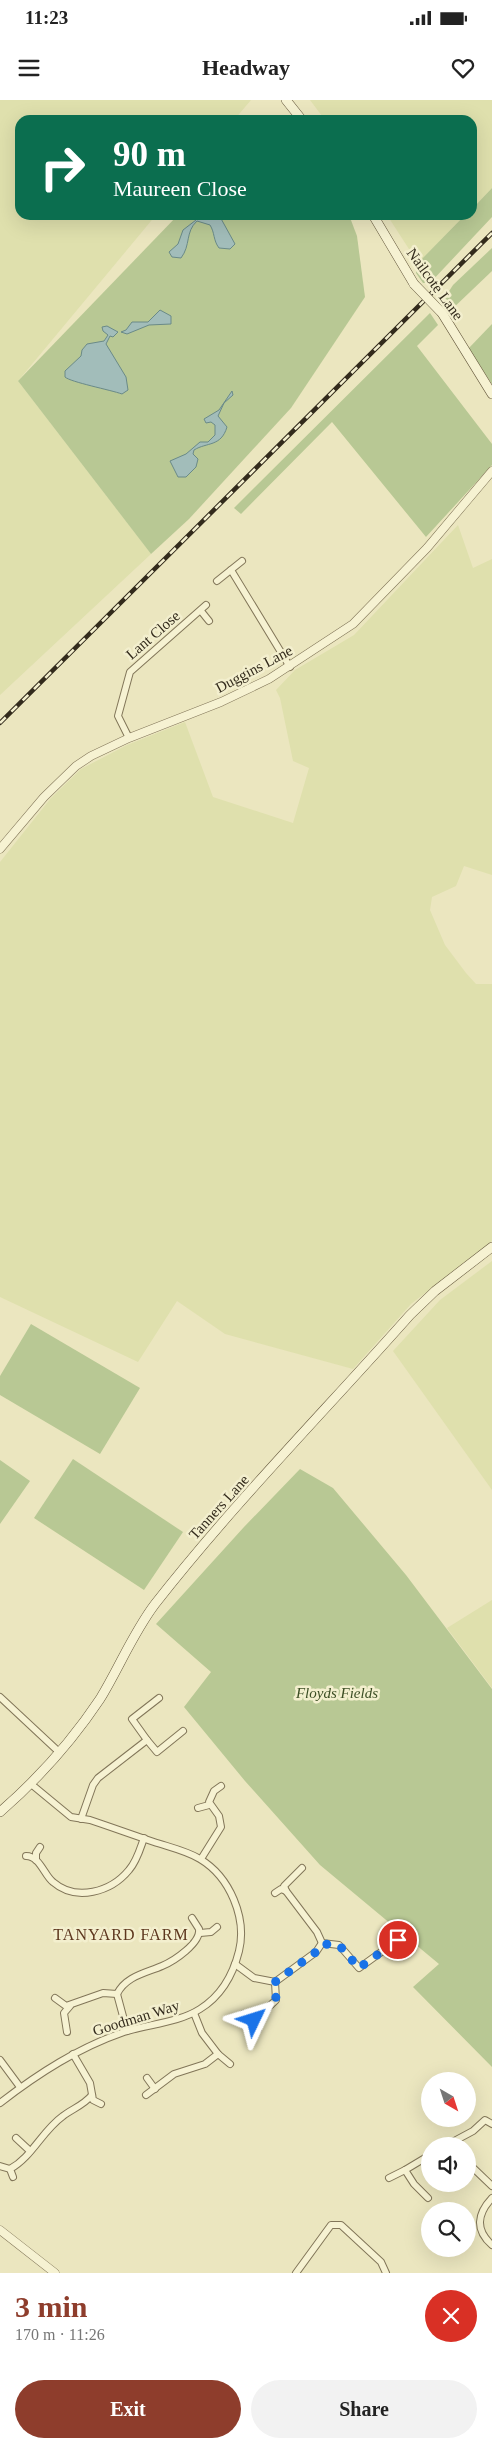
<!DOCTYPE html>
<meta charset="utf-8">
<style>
body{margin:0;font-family:"Times New Roman",serif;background:#f2f2f2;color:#222;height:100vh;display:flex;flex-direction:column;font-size:19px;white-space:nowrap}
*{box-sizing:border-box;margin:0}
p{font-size:16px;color:#767676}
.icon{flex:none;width:28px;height:28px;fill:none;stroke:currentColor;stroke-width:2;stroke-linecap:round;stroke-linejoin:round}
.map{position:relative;height:2173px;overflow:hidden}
.panel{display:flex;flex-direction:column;background:#fff;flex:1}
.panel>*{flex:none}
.top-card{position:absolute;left:15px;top:15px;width:462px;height:105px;border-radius:15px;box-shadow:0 5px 20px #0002;background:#0b6e4f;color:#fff;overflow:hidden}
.needle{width:32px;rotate:141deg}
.buttons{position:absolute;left:421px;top:1972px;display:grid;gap:10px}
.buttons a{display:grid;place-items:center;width:55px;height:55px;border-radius:50%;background:#fff;box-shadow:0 5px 20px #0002;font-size:25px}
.pin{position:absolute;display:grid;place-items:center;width:42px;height:42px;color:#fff;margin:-21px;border:2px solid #fff;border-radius:50%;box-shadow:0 1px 5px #0007}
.me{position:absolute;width:55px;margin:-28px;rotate:49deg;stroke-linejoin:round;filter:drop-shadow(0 0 4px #0008)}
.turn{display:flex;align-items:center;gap:18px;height:105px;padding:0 15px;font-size:22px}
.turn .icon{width:65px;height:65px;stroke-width:2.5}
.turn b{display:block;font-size:35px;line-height:42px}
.round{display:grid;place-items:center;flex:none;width:52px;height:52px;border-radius:26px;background:#f2f2f2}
.headline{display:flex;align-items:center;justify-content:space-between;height:85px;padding:0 15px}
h1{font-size:30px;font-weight:600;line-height:38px;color:#8e3d2c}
.primary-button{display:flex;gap:10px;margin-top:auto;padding:10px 15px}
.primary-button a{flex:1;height:58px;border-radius:30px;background:#8e3d2c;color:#fff;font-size:20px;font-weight:600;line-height:58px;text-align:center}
.primary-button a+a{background:#f2f2f2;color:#222}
.status{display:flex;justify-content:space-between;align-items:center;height:35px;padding:0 25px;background:#fff;direction:ltr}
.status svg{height:14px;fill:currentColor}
header{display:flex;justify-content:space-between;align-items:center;height:65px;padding:0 15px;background:#fff;font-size:22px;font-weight:600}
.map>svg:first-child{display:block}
.farmland{fill:#dfe0ad}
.green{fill:#b8c894}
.water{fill:#a2bdba;stroke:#6a8a88}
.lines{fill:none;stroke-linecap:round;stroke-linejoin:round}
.minor-casing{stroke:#827659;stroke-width:8}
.tertiary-casing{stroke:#827659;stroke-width:9}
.secondary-casing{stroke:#64573c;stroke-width:10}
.minor{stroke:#f6f2d2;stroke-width:6}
.tertiary{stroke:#f6f2d2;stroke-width:8}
.secondary{stroke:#f6f2d2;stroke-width:9}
.rail-casing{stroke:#332b1c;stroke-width:4.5}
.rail{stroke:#f3efce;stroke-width:2.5;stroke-dasharray:8;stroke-linecap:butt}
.secondary-bridge-casing{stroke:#64573c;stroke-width:10;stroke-linecap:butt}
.secondary-bridge{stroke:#f6f2d2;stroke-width:9}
.route{stroke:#1a73e8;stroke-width:9;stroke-dasharray:0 16.2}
.labels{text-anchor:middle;stroke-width:5;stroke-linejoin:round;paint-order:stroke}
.street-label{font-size:15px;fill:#332b1c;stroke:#f3efce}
.park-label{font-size:15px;font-style:italic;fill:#3c4e24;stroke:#f3efce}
.neighbourhood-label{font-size:16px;letter-spacing:1px;fill:#5d371e;stroke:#f3efce}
</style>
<div class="status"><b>11:23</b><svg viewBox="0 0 49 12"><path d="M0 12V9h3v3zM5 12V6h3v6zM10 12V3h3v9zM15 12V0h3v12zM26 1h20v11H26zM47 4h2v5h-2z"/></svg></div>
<header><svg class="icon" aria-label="menu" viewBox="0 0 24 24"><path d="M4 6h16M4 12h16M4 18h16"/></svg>Headway<svg class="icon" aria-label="heart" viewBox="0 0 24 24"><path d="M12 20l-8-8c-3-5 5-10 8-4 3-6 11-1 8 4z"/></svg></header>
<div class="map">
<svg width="492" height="2173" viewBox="0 0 492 2173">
<rect width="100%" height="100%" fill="#ebe6bf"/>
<!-- farmland -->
<g class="farmland">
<polygon points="0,0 251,0 234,20 20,20 20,115 156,115 18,281 151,454 0,595"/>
<polygon points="310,0 492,0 492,88 473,108 472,20 325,20"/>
<polygon points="387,115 465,115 418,163"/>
<polygon points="458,425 473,468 492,459 492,775 464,766 456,786 432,797 430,810 445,845 466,873 476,884 492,884 492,1141 411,1204 353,1269 225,1234 177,1201 138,1262 0,1197 0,762 51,698 81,669 127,645 185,622 213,697 293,723 309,668 293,661 280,598 276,590 295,570 354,535"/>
<polygon points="492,1161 492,1390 393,1251 440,1200"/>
<polygon points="492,1500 492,1588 447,1528"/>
</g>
<!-- green -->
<g class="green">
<polygon points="492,88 492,117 430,183 423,183 416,173 418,163 465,115 472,115 473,108"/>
<polygon points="178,115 349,115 357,136 365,197 291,308 189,419 151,454 18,281"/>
<polygon points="492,148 492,171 449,212 444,199 453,185"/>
<polygon points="430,213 438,225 417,246 492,344 492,365 426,437 332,322 241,414 234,408"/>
<polygon points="492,224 492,284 468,249"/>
<polygon points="31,1224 140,1288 100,1354 0,1295 0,1276"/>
<polygon points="73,1359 183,1432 144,1490 34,1418"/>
<polygon points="0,1360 30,1381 0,1424"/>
<polygon points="300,1369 333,1388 406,1475 492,1589 492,1967 413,1887 439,1864 320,1765 245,1681 184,1607 211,1572 156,1524 244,1427"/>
</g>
<!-- water -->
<g class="water">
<path d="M197 115H219L235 144 230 149 219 148C213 140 215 133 210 125L197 121C185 132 191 145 181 158L172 157 169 152 178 144 183 130 196 120Z"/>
<polygon points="160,210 171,216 171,224 149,225 127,234 121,232 126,230 132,222 148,222"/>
<path d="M107 226 118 232 113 237 110 236 106 244 126 277 128 290 122 294C111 290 70 282 65 277V271L81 256 82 250 87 244 104 241 108 235 103 231 102 227Z"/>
<path d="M232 291 233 295 224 303 218 316 227 327C221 347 207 342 194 350L193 354 198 359 196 367 186 377H178L170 361 186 354 200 342H208L215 335V325L211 322 206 323 204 319 219 310Z"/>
</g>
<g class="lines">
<defs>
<g id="minor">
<polyline points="231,470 290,567"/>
<polyline points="217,481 242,461"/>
<polyline points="201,511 209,521"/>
<polyline points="129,638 118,616 130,572 206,505"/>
<polyline points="0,1597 59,1652"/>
<polyline points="147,1640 157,1652 183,1631"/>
<polyline points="198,1708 209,1705"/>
<polyline points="81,1719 93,1685 98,1678 147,1640 132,1619 159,1598"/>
<path d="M26 1756C40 1756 44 1775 53 1782 76 1802 111 1792 129 1770 137 1761 140 1749 144 1738"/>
<polyline points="201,1759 221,1727 219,1716 209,1702 214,1691 221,1686"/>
<polyline points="36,1760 36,1753 40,1747"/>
<polyline points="286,1791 284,1786 302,1768"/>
<polyline points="275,1793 281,1789 286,1791 317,1832 322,1843"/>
<polyline points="200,1833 211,1832 217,1827"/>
<polyline points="235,1864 254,1878 275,1882 316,1852 322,1843 339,1845 359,1868 398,1840"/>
<polyline points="117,1894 127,1931"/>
<path d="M55 1898 66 1906 103 1893 117 1894C126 1876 146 1873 162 1866 174 1861 201 1843 199 1829L192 1818"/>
<polyline points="243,1914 251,1921 258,1917"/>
<polyline points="258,1929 258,1917 276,1900 275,1882"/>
<polyline points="67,1932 64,1913 70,1906"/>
<polyline points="73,1954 90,1983 93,2000 101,2004"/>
<polyline points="218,1954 230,1964"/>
<polyline points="0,1960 20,1987"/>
<polyline points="147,1978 155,1989"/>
<polyline points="146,1995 174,1974 205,1964 218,1954 202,1933 194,1913"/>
<path d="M0 2003C39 1973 78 1948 124 1932 149 1924 178 1923 200 1909 221 1896 233 1875 239 1851 247 1818 230 1777 200 1759 187 1751 169 1747 154 1742 133 1735 111 1727 90 1720L71 1717 31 1684"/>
<polyline points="16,2038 30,2051"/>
<polyline points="445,2046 473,2031 485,2020 492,2024"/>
<polyline points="468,2063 492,2086"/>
<polyline points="0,2066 10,2069"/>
<path d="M13 2077 10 2069C32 2057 42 2031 63 2016 72 2009 84 2005 92 1995"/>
<polyline points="389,2078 405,2070"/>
<polyline points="428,2098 414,2084 405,2070 430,2055"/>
<path d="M492 2098C477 2114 475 2130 492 2145"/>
<polyline points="296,2173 331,2125 341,2125 381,2162 386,2173"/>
</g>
<g id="tertiary">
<polyline points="0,749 44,697 76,666 91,656 129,638 221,602 269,579 353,524 427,448 492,371"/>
<polyline points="0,2130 55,2173"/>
</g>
<g id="secondary">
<polyline points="286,0 302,20"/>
<polyline points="373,115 414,184"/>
<polyline points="442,213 492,294"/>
<path d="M0 1712C38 1679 72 1641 100 1599 119 1568 133 1533 155 1504 234 1403 325 1311 410 1215L435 1191 492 1147"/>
</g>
</defs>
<!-- minor casing -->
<use href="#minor" class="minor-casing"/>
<!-- tertiary casing -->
<use href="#tertiary" class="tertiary-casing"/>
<!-- secondary casing -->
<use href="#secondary" class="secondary-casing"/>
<!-- minor -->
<use href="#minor" class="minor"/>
<!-- tertiary -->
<use href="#tertiary" class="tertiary"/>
<!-- secondary -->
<use href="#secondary" class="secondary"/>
<defs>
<polyline id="rail" points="0,623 492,133"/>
</defs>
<!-- rail casing -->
<use href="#rail" class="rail-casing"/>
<!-- rail -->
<use href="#rail" class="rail"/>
<defs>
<polyline id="secondary-bridge" points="414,184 442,213"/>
</defs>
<!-- secondary-bridge casing -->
<use href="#secondary-bridge" class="secondary-bridge-casing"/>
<!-- secondary-bridge -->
<use href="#secondary-bridge" class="secondary-bridge"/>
</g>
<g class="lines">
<!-- route -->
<polyline class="route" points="254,1920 276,1900 275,1882 316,1852 322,1844 339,1845 359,1868 398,1840"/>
</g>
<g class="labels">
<!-- street labels -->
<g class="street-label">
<text transform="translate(435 184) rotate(54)" y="5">Nailcote Lane</text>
<text transform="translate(153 535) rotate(-41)" y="5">Lant Close</text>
<text transform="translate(254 569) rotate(-28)" y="5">Duggins Lane</text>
<text transform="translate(219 1407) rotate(-48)" y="5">Tanners Lane</text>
<text transform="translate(136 1918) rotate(-17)" y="5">Goodman Way</text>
</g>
<!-- park labels -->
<g class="park-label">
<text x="337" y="1598">Floyds Fields</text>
</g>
<!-- neighbourhood labels -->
<g class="neighbourhood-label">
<text x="121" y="1840">TANYARD FARM</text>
</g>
</g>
</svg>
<div class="buttons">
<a><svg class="needle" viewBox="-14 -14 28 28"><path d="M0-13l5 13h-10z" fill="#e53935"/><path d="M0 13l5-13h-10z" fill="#767676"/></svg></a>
<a><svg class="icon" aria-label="sound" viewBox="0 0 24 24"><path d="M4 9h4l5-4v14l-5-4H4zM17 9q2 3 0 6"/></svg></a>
<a><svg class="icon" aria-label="search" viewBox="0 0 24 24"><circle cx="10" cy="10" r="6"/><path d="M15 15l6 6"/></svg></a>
</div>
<div class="pin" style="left:398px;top:1840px;background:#d93025"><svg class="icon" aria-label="arrive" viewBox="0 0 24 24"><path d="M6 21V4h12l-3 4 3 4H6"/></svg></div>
<svg class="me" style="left:254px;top:1920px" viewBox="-20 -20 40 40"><path d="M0-17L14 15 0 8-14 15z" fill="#1a73e8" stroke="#fff" stroke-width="4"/></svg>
<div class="top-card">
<div class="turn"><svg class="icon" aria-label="right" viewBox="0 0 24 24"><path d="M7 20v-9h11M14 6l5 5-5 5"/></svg><div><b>90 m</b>Maureen Close</div></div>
</div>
</div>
<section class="panel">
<div class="headline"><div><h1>3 min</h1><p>170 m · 11:26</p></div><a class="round" style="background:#d93025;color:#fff"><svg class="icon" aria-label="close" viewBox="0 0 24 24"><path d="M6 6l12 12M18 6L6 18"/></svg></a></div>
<div class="primary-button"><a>Exit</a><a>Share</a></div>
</section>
